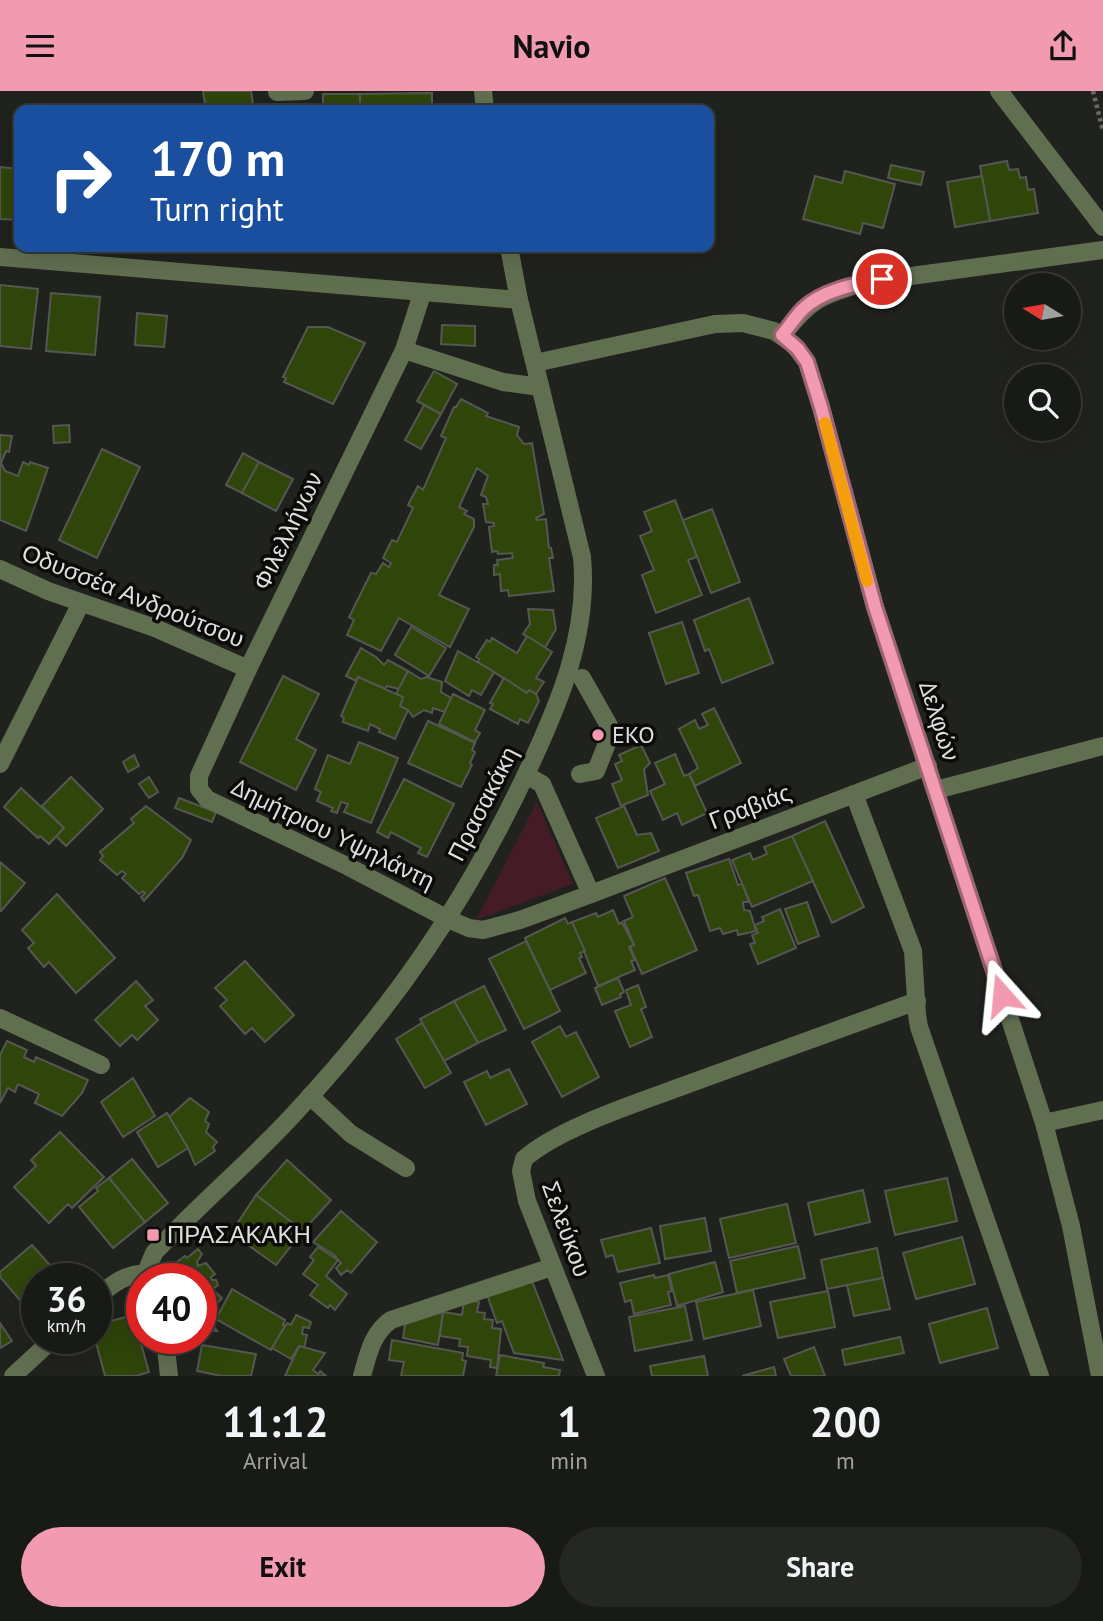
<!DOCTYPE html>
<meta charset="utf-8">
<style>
body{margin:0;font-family:"PT Sans",sans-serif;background:#252723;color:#f1f3f6;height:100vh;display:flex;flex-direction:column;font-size:26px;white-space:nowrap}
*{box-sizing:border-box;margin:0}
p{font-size:23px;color:#9fa1a1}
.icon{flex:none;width:38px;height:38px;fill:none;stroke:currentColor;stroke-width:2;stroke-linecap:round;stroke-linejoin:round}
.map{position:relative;height:1285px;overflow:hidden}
.panel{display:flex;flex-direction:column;background:#181a16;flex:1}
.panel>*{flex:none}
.hud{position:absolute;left:14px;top:14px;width:700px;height:147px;border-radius:14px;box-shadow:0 7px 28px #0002,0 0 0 2px #363835;background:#1a4fa0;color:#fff;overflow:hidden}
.needle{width:46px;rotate:281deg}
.buttons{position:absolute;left:1004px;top:182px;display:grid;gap:14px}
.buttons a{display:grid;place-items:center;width:77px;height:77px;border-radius:50%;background:#181a16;box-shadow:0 7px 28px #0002,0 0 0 2px #363835;font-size:35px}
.speed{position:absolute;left:21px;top:1172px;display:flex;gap:14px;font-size:35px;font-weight:700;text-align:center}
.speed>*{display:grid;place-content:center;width:91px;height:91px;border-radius:50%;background:#181a16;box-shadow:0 7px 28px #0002,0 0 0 2px #363835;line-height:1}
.speed small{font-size:18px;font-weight:400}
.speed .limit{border:10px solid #d22;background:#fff;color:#111}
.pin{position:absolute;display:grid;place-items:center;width:60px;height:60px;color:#fff;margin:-30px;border:4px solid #fff;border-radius:50%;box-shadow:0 2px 7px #0007}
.me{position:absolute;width:77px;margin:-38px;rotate:342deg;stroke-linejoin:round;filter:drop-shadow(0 0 5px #0008)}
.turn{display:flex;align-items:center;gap:24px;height:147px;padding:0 21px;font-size:32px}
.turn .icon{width:91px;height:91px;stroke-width:2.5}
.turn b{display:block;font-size:49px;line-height:60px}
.eta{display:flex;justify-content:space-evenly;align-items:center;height:119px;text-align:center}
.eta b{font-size:42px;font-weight:700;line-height:49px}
.primary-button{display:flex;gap:14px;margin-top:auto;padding:14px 21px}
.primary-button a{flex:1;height:80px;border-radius:42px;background:#f29ab0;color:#111;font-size:28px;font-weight:700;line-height:80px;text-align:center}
.primary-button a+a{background:#252723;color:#f1f3f6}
header{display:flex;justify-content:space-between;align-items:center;height:91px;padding:0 21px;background:#f29ab0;color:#111;font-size:32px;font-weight:700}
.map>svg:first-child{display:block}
.green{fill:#451b28}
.building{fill:#2f450a;stroke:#545752;stroke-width:2}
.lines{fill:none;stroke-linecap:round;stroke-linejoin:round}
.path{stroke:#686a67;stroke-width:4.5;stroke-dasharray:3.5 3.5;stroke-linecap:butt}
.minor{stroke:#616f51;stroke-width:18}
.route-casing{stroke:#9d6472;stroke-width:18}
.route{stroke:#f29ab0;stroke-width:12}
.slow{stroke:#f59e0b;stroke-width:12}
.poi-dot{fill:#f29ab0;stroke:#0a0b09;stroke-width:2.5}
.labels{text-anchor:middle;stroke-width:7;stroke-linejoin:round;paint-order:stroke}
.street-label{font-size:24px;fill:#dedfdd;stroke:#0a0b09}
.poi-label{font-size:24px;fill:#dedfdd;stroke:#0a0b09;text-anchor:start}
</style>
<header><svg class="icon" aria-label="menu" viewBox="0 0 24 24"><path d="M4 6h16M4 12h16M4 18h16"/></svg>Navio<svg class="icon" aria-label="share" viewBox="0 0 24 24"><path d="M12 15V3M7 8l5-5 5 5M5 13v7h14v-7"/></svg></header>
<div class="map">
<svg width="1103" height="1285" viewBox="0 0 1103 1285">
<rect width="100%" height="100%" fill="#20221e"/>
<!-- green -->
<polygon class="green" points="537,711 573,793 476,829"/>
<!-- building -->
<g class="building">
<polygon points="203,0 251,0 254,19 206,19"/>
<polygon points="432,2 432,19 360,19 360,3"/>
<rect x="323" y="3" width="37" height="16"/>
<polygon points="1007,70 1009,79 1018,78 1020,87 1026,86 1028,99 1034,98 1038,122 990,130 980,75"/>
<polygon points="891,74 924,81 921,94 888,87"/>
<polygon points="0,76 19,78 19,129 0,128"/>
<polygon points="845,80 895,93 883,137 863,132 860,143 803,128 815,85 842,92"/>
<polygon points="982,85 990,130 955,136 947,91"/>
<polygon points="0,194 38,198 31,258 0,255"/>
<polygon points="51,202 100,206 95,264 46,260"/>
<polygon points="137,222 167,225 164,256 135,254"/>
<polygon points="442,234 475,235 475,255 441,253"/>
<polygon points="308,236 328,236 365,252 333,313 284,291 286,287 283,286"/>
<polygon points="434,280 457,293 441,323 417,310"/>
<polygon points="461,308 488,322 486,325 519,336 517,344 524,353 532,352 544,423 536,427 537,429 546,428 549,457 551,457 553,467 549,467 554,500 509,505 508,499 501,500 500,483 494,484 494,474 498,474 497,469 513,467 512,462 498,463 497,460 492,461 489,436 494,435 494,432 486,431 483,413 488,413 486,406 481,404 488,385 477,377 459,416 467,420 464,423 474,428 474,436 439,504 469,518 450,556 399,527 381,560 347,544 354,529 349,526 371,482 376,483 383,472 389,476 391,472 383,467 392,449 397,451 413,417 408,414 418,395 423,399 446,347 441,345 454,316 456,316"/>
<polygon points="424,314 441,323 421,358 405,349"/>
<polygon points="69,334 70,351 54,352 53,335"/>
<polygon points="0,344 12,345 9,361 6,360 1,372 5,380 18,385 23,371 29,374 30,371 48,377 26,440 0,429"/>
<polygon points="102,358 140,376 97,467 59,449"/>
<polygon points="243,362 259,371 242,402 226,394"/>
<polygon points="259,371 293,388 276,420 242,402"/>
<polygon points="675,409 697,466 688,469 702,504 656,522 642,484 654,479 640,445 652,440 644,421"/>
<polygon points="712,418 740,491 711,502 683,429"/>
<polygon points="749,507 773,572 722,592 709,558 705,560 694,529"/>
<polygon points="528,518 553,519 556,538 545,557 523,543 530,533"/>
<polygon points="682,531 699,582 666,593 649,542"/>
<polygon points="411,536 446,557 429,585 395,564"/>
<polygon points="527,545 552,561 536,587 544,591 536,603 529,599 527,602 478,571 479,568 476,566 487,549 490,551 492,547 517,562"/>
<polygon points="361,557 376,566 384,574 388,569 408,580 399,598 387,595 385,598 358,586 356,590 346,585"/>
<polygon points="458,560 494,581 481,604 472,599 469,605 445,590"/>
<polygon points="408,580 421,588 427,586 442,591 441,601 451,607 445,621 433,617 432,622 424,619 413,626 408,619 400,615 403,606 396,603"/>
<polygon points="283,585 319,603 296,648 316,659 296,699 240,671"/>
<polygon points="358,586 403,606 400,615 408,619 395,648 379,641 380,638 370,633 368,640 343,631 344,627 341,625"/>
<polygon points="504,587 527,602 529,599 536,603 539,610 528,632 520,628 518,633 490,618 493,613 490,612"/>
<polygon points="453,603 485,619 475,639 480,642 475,651 439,633"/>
<polygon points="714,617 741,672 695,695 689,683 698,677 679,638 695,629 699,638 708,634 702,623"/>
<polygon points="428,630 475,652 472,659 475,661 470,672 472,674 461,696 408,672"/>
<polygon points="359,651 398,667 371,732 344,721 348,713 341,711 337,722 331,720 333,717 317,710 321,701 315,698 328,664 350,673"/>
<polygon points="641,654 650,672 644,678 648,704 621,715 612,693 622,689 615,673 622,670 619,664"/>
<polygon points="675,663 684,685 689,683 707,722 682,734 677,722 663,729 650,700 665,693 655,672"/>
<polygon points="134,664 139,675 128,681 123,671"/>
<polygon points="71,686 103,718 66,755 56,745 64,737 42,715"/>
<polygon points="149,686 158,701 149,707 139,693"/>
<polygon points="404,688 454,713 427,766 418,762 421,757 391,741 388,747 377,741"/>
<polygon points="21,697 64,737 49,753 40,745 38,747 4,716"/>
<polygon points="179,707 216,721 212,731 175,717"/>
<polygon points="146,715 191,749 182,767 144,810 141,806 145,802 143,800 139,803 122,787 126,783 122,780 117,784 100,769 103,765 100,761 134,732 131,728"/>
<polygon points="624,715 637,744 651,742 659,760 618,777 596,727"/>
<polygon points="825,730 864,816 832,832 792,745"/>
<polygon points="792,745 813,790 752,816 732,769 750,762 753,769 767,763 764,756"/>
<polygon points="729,768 738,794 742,793 749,811 743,811 744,819 750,820 756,840 738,844 737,839 723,843 720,837 710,840 698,804 694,805 686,782"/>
<polygon points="0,771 25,792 1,820 0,819"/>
<polygon points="665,787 697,859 642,883 630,856 634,854 624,830 633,826 624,805"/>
<polygon points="57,803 115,867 76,902 49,871 44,876 28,857 34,852 22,839"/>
<polygon points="807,811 819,845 798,853 785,818"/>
<polygon points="780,818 796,857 758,873 750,853 755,852 752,844 758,842 755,834 764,830 762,826"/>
<polygon points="613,819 619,833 622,831 634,854 629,856 635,869 631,870 635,879 598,895 572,831 596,822 598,826"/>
<polygon points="565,827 568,833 572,831 585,860 580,862 582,866 579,867 586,882 550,899 525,847"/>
<polygon points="526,850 560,920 524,938 489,868"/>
<polygon points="245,870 294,924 265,951 252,937 245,943 220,915 227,909 215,897"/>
<polygon points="618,887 624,901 620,903 621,906 602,914 595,897"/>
<polygon points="136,890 153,909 145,915 158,929 137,949 132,944 120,955 95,929"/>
<polygon points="638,894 646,916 641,918 652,946 630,956 615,920 631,914 626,899"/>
<polygon points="484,895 506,939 478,952 454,910"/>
<polygon points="454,910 478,952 444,970 420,928"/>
<polygon points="422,932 451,982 425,997 396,948"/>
<polygon points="560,935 566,946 576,941 599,986 562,1006 532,951"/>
<polygon points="7,950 27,959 24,966 34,971 36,966 88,989 82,1002 62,1025 35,1012 39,1003 18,993 15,1001 8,997 0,1012 0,964"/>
<polygon points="509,978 527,1013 486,1034 464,991 487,980 490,987"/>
<polygon points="133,987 155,1025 123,1046 101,1011"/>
<polygon points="190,1007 209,1021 205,1030 209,1033 206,1041 217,1051 213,1056 215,1060 195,1074 188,1057 169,1026"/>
<polygon points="167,1022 188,1057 158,1076 137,1041"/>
<polygon points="60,1041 104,1086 72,1117 68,1113 49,1132 14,1096 36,1075 31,1069"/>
<polygon points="132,1068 168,1112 145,1131 109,1087"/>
<polygon points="287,1069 331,1109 303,1140 256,1104"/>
<polygon points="109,1087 145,1131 113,1157 79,1116 98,1100 96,1097"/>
<polygon points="947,1087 957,1130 895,1144 885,1100"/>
<polygon points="863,1099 870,1131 815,1144 808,1112"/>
<polygon points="256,1104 303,1140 276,1174 231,1142"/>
<polygon points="787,1113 796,1152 729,1167 720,1128"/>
<polygon points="341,1120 377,1151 351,1182 347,1179 341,1184 336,1177 341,1172 333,1163 313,1151"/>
<polygon points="705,1127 711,1160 665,1168 660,1135"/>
<polygon points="651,1137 660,1172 618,1181 613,1164 606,1166 601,1149"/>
<polygon points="962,1146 975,1193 916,1208 903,1162"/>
<polygon points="32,1154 62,1188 37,1188 37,1229 0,1186 0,1181"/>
<polygon points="798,1155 805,1187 737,1202 730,1170"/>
<polygon points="318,1156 338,1169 326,1185 347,1203 335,1219 330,1214 328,1217 310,1204 318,1194 303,1183 314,1169 310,1166"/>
<polygon points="877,1157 883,1187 827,1198 821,1169"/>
<polygon points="198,1158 202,1163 197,1171 198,1175 206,1172 215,1183 211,1186 212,1189 216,1189 218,1194 201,1208 201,1188 167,1188 166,1179 185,1165 187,1167"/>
<polygon points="715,1171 723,1201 677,1215 669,1183"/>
<polygon points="654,1184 655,1187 668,1184 672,1200 668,1201 671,1214 634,1223 631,1209 625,1211 620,1192"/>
<polygon points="883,1187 890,1218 854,1225 847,1194"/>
<polygon points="532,1190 563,1269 514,1262 502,1230 497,1232 487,1204"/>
<polygon points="212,1198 222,1207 208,1223 214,1227 213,1234 217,1240 210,1239 208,1245 201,1247 201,1219 205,1217 201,1208"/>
<polygon points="232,1198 285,1229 283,1234 285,1235 271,1259 216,1228"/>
<polygon points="753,1199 761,1235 704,1248 696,1211"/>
<polygon points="828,1200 835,1236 778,1247 770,1211"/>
<polygon points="464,1209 479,1211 477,1221 485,1222 484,1228 493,1229 492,1237 501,1238 497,1277 490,1276 491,1269 467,1265 468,1256 459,1255 460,1248 440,1245 443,1221 462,1224"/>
<polygon points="685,1215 692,1249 635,1260 629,1226"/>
<polygon points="987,1217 998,1257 940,1272 929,1233"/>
<polygon points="443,1221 438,1254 403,1247 405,1233"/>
<polygon points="133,1224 149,1281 136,1285 105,1285 95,1248 96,1234"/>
<polygon points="296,1224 311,1231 309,1237 303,1236 302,1243 307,1244 304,1257 299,1255 291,1268 272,1257 287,1232 291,1234"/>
<polygon points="0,1232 12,1250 0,1257"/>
<polygon points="900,1246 904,1262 845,1274 842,1259"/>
<polygon points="182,1248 200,1248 184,1253"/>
<polygon points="392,1249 463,1262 462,1269 466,1270 463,1285 401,1285 404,1271 389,1269"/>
<polygon points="202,1254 256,1263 251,1285 222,1285 197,1280"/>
<polygon points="299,1255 325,1262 313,1279 318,1283 320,1280 326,1285 285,1285"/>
<polygon points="814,1256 825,1285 791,1285 784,1268"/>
<polygon points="500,1264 544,1272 543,1276 560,1279 559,1285 496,1285"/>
<polygon points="704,1265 708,1285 652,1285 650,1275"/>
<polygon points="774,1276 776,1285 742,1285"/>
</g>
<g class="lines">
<!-- path -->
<polyline class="path" points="1093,0 1103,40"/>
<!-- minor -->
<g class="minor">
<polyline points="483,0 485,19"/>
<polyline points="999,0 1103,136"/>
<polyline points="277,1 305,0"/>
<polyline points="0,166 519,209"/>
<polyline points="422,203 404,259 248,578 199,685 199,698 207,708 347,775 448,828 469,837 483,839 520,829 591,803 928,675"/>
<path d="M782 245C810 208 823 203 867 191L1103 159"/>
<polyline points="404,259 503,291 540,296"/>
<polyline points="535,272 715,233 743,232 774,240 794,254 807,271 821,316 875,516 1044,1032 1071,1135 1100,1285"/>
<polyline points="0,478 48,500 155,537 248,578"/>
<polyline points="0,673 81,512"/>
<polyline points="580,683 596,680 612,640 582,587"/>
<polyline points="526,684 542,693 591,803"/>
<polyline points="936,699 1103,655"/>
<polyline points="854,703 913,860 917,924 919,936 1040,1285"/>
<polyline points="0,927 101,974"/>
<polyline points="310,1005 351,1043 406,1077"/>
<polyline points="1044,1032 1103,1019"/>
<path d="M150 1188 149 1174 154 1162C198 1114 249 1072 293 1024 393 917 466 811 528 679 560 611 589 542 582 466L519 209 509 156"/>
<path d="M96 1207C112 1193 126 1182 149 1182"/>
<polyline points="165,1248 169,1285"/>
<polyline points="13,1285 53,1248"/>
<path d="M362 1285C368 1264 372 1242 391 1229L552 1176"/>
<path d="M596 1285 527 1110 521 1080 524 1068C559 1037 635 1013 680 996 759 968 838 939 917 910"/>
</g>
</g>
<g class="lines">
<defs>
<path id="route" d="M882 188C856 193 823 199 803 218 795 226 789 236 782 244L798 258 807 271 821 316 875 516 1002 904"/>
</defs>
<!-- route casing -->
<use href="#route" class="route-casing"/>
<!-- route -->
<use href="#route" class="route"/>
<!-- slow -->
<polyline class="slow" points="825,332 867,490"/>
</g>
<!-- markers -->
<g class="poi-dot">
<circle cx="598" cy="644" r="7"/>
<rect x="146" y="1137" width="14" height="14" rx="3.5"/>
</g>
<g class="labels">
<!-- street labels -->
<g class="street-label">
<text transform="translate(288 440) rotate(-64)" y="8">Φιλελλήνων</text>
<text transform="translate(133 505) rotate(22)" y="8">Οδυσσέα Ανδρούτσου</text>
<text transform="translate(939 630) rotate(72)" y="8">Δελφών</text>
<text transform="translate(483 713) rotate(-63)" y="8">Πρασακάκη</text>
<text transform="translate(750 716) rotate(-21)" y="8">Γραβιάς</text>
<text transform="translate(333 743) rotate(26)" y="8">Δημήτριου Υψηλάντη</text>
<text transform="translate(566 1138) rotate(70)" y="8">Σελεύκου</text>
</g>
<!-- poi labels -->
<g class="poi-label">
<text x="612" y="652">EKO</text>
<text x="167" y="1152">ΠΡΑΣΑΚΑΚΗ</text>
</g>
</g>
</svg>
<div class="buttons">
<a><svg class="needle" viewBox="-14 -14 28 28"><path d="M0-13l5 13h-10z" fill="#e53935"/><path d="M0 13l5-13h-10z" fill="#9fa1a1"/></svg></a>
<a><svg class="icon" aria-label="search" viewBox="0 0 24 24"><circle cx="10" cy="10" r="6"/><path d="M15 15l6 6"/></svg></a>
</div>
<div class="speed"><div>36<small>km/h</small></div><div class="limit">40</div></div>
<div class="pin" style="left:882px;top:188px;background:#d93025"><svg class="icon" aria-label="arrive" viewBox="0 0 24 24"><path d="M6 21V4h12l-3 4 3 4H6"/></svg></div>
<svg class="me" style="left:1002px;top:904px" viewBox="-20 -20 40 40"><path d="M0-17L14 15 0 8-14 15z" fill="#f29ab0" stroke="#fff" stroke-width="4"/></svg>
<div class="hud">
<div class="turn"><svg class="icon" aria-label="right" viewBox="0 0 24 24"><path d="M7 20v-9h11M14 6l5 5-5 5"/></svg><div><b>170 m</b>Turn right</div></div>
</div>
</div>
<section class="panel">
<div class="eta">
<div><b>11:12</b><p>Arrival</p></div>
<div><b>1</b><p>min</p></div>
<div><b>200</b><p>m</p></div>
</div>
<div class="primary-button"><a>Exit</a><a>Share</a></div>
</section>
